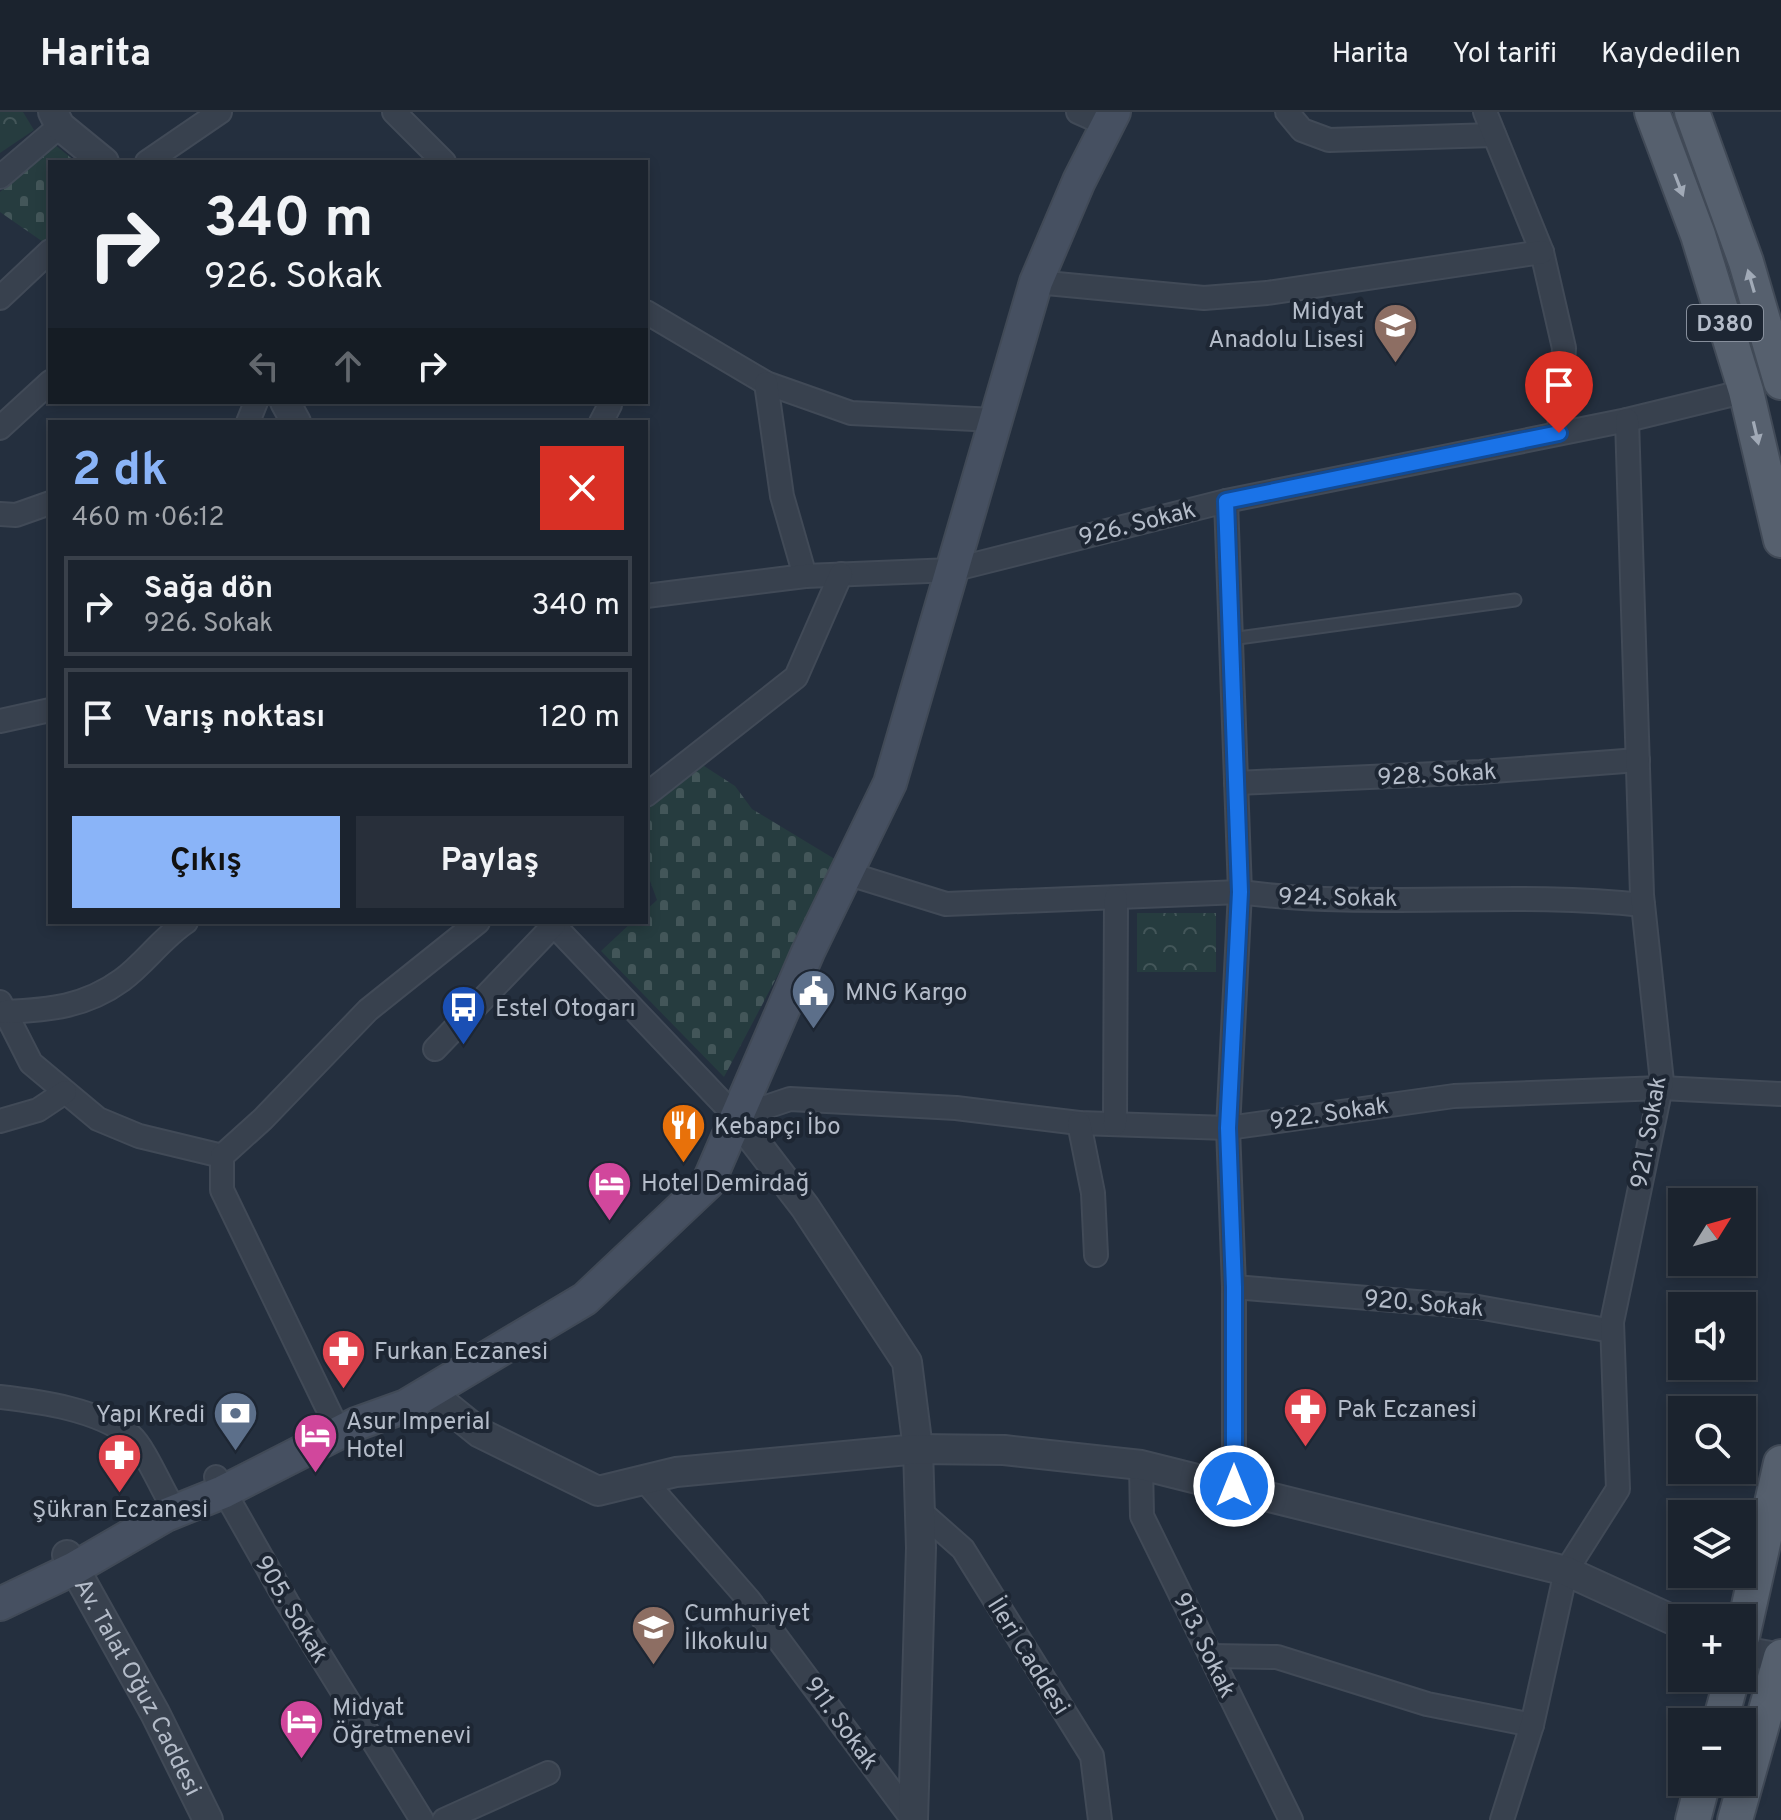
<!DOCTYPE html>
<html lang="tr">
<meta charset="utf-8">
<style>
body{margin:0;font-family:Overpass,sans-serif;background:#282f3a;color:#f1f3f6;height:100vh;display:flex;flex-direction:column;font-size:30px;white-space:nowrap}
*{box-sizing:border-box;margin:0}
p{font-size:26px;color:#a0a4aa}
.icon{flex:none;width:44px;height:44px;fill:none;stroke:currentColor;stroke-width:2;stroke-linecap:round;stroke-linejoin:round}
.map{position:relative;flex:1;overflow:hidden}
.drawer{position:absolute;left:48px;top:308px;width:600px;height:504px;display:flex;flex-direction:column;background:#1b232e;border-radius:0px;box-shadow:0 4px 12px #0003,0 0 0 2px #39404a}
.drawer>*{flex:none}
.top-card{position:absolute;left:48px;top:48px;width:600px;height:244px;border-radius:0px;box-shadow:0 4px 12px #0003,0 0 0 2px #39404a;background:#1b232e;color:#f1f3f6;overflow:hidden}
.needle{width:52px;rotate:53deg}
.fabs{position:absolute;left:1668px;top:1076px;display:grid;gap:16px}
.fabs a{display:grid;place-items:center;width:88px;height:88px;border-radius:0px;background:#1b232e;box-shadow:0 4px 12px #0003,0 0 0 2px #39404a;font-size:40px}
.pin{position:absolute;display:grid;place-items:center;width:68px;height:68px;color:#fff;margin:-82px -34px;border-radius:50% 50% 50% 0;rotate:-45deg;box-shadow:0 0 8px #0007}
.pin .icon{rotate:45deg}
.me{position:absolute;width:88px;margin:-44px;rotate:0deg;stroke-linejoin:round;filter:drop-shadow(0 0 6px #0008)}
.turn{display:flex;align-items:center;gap:28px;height:168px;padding:0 24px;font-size:36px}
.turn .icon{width:104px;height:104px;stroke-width:2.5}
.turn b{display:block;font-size:56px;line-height:68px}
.lanes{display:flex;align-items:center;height:76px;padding:0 24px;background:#0003;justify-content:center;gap:40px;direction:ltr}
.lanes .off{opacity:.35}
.round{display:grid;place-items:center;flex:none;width:84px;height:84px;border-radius:0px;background:#282f3a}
.overview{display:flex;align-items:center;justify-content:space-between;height:136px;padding:0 24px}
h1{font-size:48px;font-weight:700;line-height:60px;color:#8ab4f8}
.action{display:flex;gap:16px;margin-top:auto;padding:16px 24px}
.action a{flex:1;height:92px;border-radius:0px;background:#8ab4f8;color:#111;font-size:32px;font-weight:700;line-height:92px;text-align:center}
.action a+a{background:#282f3a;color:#f1f3f6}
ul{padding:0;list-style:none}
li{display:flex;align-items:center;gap:24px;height:100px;margin:0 16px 12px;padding:0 8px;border:4px solid #39404a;border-radius:0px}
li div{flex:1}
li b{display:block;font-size:30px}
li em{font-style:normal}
header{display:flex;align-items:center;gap:48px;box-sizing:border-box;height:112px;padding:0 40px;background:#1b232e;border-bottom:2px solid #39404a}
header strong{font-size:38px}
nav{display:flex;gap:44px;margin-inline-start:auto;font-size:28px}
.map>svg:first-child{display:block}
.cemetery{fill:url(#cemetery-stones)}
.park{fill:url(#park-crowns)}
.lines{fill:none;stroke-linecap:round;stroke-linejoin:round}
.service-casing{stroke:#414a57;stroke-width:15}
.minor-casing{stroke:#414a57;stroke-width:26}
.tertiary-casing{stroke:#414a57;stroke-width:32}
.secondary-casing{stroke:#414a57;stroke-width:36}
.primary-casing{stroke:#414a57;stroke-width:38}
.service{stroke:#38414e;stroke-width:11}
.minor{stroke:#38414e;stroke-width:22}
.tertiary{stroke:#38414e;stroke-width:28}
.secondary{stroke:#465061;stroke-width:32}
.primary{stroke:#56606e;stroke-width:34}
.oneway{fill:#a1aab7}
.route-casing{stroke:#114b97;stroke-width:20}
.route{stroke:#1a73e8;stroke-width:14}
.labels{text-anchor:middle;stroke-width:8;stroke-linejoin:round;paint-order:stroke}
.shield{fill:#1d2633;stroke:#878f9c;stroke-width:2}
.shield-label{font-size:22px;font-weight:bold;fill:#b4bcc9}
.poi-label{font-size:24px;fill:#b4bcc9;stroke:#1d2633;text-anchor:start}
.street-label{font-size:24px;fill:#b4bcc9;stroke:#1d2633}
</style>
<header>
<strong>Harita</strong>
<nav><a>Harita</a><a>Yol tarifi</a><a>Kaydedilen</a></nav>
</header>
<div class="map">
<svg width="1781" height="1708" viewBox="0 0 1781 1708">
<defs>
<pattern id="cemetery-stones" width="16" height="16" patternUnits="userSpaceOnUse" patternTransform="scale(2)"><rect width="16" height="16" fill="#263c3f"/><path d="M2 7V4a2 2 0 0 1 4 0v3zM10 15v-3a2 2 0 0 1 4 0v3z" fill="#435659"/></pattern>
<pattern id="park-crowns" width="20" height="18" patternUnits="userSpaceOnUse" patternTransform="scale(2)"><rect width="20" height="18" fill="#263c3f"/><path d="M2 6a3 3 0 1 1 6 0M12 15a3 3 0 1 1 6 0" fill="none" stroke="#435659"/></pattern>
</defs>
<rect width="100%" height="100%" fill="#242f3e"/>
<!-- cemetery -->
<g class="cemetery">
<polygon points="54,32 76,50 50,50 50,124 46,132 0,100 0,80"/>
<polygon points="701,652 735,674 752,697 838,749 724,965 601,839 632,810 646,810 646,798 657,788 646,758 646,695"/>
</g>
<!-- park -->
<g class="park">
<polygon points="0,0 23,0 34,18 0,41"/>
<rect x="1137" y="801" width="79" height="59"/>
</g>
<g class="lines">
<defs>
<polyline id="service" points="1231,527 1515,488"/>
<g id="minor">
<polyline points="394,0 444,50"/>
<polyline points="1078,0 1105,12"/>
<polyline points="1287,0 1302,18 1329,28 1494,23"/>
<polyline points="1485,0 1542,140 1564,236 1559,321"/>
<polyline points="147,50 220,0"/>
<polyline points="0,65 60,14"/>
<polyline points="1036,170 1204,186 1267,181 1542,140"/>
<polyline points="0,186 50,139"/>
<polyline points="646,200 766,271 851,301 995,308"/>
<polyline points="766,271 782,384 805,464"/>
<polyline points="248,310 256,290"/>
<polyline points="601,310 610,293"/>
<polyline points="0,316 50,270"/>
<polyline points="1226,389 1240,780 1228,1016 1234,1175 1234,1374"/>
<polyline points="0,402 16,403 50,391"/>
<polyline points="646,484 805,464 952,458 1226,389 1627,308 1746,279"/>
<polyline points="0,609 50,598"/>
<polyline points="1236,671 1480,660 1638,648"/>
<polyline points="646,683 796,565 841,462"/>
<path d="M846 761 946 792 1240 780C1373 798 1509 778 1643 793"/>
<polyline points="551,810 736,1005 790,987 956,996 1079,1011 1228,1016 1454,984 1661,976 1781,982"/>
<polyline points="0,890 31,951 98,1007 139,1024 222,1044"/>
<path d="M5 900C49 898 85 895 122 868 145 851 162 826 186 810"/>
<polyline points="435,937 554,813"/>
<polyline points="0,1009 38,998 65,980"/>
<polyline points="1079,1011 1093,1081 1096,1143"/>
<polyline points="1115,1012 1116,786"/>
<polyline points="1234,1175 1478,1195 1612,1219"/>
<path d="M0 1285C42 1290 96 1297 131 1324 143 1334 160 1373 169 1388"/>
<polyline points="339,1320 222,1078 222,1044 263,1007 368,898 478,810"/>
<polyline points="1141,1353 1142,1404 1291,1708"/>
<polyline points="216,1365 287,1490 422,1708"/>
<polyline points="645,1369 749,1488 913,1708"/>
<polyline points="920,1399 963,1437 1092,1644 1100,1708"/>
<polyline points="1211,1544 1277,1545 1427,1592 1532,1613"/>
<polyline points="444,1708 548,1661"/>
<polyline points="1502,1708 1532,1613 1566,1459 1618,1377 1612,1210 1662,970 1642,783 1627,308"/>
</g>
<g id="tertiary">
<polyline points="53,0 60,14 104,50"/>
<polyline points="285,290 296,310"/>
<polyline points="736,1005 805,1095 907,1250 918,1337 921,1436 913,1708"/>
<polyline points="428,1279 480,1321 598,1379 676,1360 918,1337 1004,1338 1141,1353 1566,1459 1682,1512"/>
<path id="s1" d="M67 1443 155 1601 208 1708"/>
<polyline points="1742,1539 1781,1546"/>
</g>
<polyline id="secondary" points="0,1492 73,1457 166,1403 223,1380 356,1312 406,1294 585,1187 708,1071 808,840 890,671 1036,170 1079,69 1114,0"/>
<g id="primary">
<polyline points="1652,0 1698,123 1746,279 1781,428"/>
<polyline points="1692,0 1746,150 1781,270"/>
<polyline points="1742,1525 1781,1351"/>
<polyline points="1720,1610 1732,1566"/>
<polyline points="1693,1708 1703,1670"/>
<polyline points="1735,1708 1781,1545"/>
</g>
</defs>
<!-- service casing -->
<use href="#service" class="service-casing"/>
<!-- minor casing -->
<use href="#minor" class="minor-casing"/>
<!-- tertiary casing -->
<use href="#tertiary" class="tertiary-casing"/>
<!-- secondary casing -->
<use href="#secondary" class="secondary-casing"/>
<!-- primary casing -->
<use href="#primary" class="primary-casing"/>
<!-- service -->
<use href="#service" class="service"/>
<!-- minor -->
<use href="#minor" class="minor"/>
<!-- tertiary -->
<use href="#tertiary" class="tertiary"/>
<!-- secondary -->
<use href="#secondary" class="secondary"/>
<!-- primary -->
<use href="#primary" class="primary"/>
</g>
<!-- one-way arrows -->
<defs><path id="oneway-solid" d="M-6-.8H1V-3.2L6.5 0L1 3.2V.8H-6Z" transform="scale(2)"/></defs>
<g class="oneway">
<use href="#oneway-solid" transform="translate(1679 73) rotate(69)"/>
<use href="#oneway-solid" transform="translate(1751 169) rotate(-106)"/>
<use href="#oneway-solid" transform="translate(1756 321) rotate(77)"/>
</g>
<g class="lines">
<defs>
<polyline id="route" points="1234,1374 1234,1175 1228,1016 1240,780 1226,389 1559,321"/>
</defs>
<!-- route casing -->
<use href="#route" class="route-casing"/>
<!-- route -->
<use href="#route" class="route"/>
</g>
<!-- icons -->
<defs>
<symbol id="school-pin" viewBox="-11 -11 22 30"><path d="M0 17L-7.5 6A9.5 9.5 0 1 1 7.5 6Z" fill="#8d6e63" stroke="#1d2633"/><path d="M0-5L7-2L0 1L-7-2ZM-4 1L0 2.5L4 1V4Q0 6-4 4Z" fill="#fff"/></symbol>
<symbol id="civic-pin" viewBox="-11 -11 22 30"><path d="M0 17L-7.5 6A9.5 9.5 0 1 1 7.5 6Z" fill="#5c6f8a" stroke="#1d2633"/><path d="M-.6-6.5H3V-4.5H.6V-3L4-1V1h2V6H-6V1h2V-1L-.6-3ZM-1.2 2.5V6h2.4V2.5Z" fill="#fff"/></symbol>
<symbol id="bus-pin" viewBox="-11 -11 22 30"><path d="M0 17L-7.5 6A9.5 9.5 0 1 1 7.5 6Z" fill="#1a4fb4" stroke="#1d2633"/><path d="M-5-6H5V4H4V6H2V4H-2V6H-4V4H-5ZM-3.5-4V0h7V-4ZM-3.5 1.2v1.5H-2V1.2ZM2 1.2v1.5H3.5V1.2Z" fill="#fff"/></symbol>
<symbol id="restaurant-pin" viewBox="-11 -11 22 30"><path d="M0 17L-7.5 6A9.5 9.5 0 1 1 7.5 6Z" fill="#e8710a" stroke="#1d2633"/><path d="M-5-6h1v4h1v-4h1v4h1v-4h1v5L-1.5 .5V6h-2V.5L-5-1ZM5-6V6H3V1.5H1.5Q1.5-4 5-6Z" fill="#fff"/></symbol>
<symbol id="hotel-pin" viewBox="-11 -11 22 30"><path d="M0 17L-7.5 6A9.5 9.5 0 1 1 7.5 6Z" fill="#d1479c" stroke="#1d2633"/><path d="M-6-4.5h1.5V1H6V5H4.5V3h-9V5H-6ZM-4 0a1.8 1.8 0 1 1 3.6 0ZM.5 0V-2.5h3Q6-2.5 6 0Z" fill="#fff"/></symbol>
<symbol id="pharmacy-pin" viewBox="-11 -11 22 30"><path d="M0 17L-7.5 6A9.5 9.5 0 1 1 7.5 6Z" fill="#e0444e" stroke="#1d2633"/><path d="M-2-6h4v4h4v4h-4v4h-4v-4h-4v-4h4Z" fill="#fff"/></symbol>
<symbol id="bank-pin" viewBox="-11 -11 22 30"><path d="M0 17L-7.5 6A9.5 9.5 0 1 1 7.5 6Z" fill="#5c6f8a" stroke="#1d2633"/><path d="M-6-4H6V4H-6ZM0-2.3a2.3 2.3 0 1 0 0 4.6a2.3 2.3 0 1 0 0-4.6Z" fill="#fff"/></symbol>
</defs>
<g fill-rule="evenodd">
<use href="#school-pin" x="1370" y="188" width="51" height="69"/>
<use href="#civic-pin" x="788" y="854" width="51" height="69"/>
<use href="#bus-pin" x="438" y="870" width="51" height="69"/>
<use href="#restaurant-pin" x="658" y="988" width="51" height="69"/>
<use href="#hotel-pin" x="584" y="1046" width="51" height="69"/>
<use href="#pharmacy-pin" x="318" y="1214" width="51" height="69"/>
<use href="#pharmacy-pin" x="1280" y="1272" width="51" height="69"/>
<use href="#bank-pin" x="210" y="1276" width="51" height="69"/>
<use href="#hotel-pin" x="290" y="1298" width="51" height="69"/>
<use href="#pharmacy-pin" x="94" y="1318" width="51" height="69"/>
<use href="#school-pin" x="628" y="1490" width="51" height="69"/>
<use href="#hotel-pin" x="276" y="1584" width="51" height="69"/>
</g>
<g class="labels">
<!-- shield labels -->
<rect class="shield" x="1687" y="193" width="76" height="36" rx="6"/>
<g class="shield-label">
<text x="1725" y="219">D380</text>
</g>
<!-- poi labels -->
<g class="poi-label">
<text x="1364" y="207" text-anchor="end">Midyat<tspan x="1364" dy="28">Anadolu Lisesi</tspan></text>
<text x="845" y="888">MNG Kargo</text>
<text x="495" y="904">Estel Otogarı</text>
<text x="714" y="1022">Kebapçı İbo</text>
<text x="641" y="1079">Hotel Demirdağ</text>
<text x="374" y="1247">Furkan Eczanesi</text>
<text x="1337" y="1305">Pak Eczanesi</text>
<text x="205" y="1310" text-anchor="end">Yapı Kredi</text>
<text x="346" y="1317">Asur Imperial<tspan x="346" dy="28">Hotel</tspan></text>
<text x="120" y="1405" text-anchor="middle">Şükran Eczanesi</text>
<text x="684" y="1509">Cumhuriyet<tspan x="684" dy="28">İlkokulu</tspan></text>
<text x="332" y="1603">Midyat<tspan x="332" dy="28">Öğretmenevi</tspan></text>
</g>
<!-- street labels -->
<g class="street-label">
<text transform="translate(1137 411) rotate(-14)" y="8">926. Sokak</text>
<text transform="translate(1437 662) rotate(-3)" y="8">928. Sokak</text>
<text transform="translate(1338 785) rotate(1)" y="8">924. Sokak</text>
<text transform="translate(1329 1001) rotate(-8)" y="8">922. Sokak</text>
<text transform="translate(1648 1020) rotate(-80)" y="8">921. Sokak</text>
<text transform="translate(1424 1191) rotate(5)" y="8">920. Sokak</text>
<text transform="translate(292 1497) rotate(59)" y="8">905. Sokak</text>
<text transform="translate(1205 1533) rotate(64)" y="8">913. Sokak</text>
<text transform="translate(1029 1544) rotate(58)" y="8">İleri Caddesi</text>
<text dy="8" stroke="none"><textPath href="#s1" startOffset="150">Av. Talat Oğuz Caddesi</textPath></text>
<text transform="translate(842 1611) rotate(54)" y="8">911. Sokak</text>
</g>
</g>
</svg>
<div class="fabs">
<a><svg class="needle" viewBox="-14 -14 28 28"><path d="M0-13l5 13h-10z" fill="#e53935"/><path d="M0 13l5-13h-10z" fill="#a0a4aa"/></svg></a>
<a><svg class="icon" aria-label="sound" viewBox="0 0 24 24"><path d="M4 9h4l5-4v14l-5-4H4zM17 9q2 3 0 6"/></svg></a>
<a><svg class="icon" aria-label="search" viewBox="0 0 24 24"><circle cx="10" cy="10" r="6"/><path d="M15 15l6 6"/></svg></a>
<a><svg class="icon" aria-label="layers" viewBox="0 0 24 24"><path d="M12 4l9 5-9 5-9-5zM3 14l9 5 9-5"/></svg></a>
<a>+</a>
<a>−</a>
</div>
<div class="pin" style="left:1559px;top:321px;background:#d93025"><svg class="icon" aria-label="arrive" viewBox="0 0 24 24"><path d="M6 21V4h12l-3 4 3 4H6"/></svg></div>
<svg class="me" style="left:1234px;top:1374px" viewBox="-20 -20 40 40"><circle r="17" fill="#1a73e8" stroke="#fff" stroke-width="3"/><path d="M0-11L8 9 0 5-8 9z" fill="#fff"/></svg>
<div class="top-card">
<div class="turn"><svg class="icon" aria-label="right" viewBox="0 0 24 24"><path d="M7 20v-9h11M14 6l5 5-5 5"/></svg><div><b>340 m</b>926. Sokak</div></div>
<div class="lanes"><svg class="icon off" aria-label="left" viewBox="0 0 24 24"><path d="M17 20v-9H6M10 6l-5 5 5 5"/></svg><svg class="icon off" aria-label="ahead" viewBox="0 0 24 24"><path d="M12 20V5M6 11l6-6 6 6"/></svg><svg class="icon" aria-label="right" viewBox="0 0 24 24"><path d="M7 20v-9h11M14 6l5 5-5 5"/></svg></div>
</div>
<section class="drawer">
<div class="overview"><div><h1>2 dk</h1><p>460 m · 06:12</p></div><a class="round" style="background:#d93025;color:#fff"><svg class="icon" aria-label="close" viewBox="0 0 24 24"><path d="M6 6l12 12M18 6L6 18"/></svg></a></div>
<ul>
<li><svg class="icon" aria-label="right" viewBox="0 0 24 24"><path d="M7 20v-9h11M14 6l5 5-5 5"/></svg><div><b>Sağa dön</b><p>926. Sokak</p></div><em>340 m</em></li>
<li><svg class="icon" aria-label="arrive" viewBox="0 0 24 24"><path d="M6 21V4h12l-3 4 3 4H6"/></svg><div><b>Varış noktası</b></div><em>120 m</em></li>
</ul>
<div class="action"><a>Çıkış</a><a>Paylaş</a></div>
</section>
</div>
